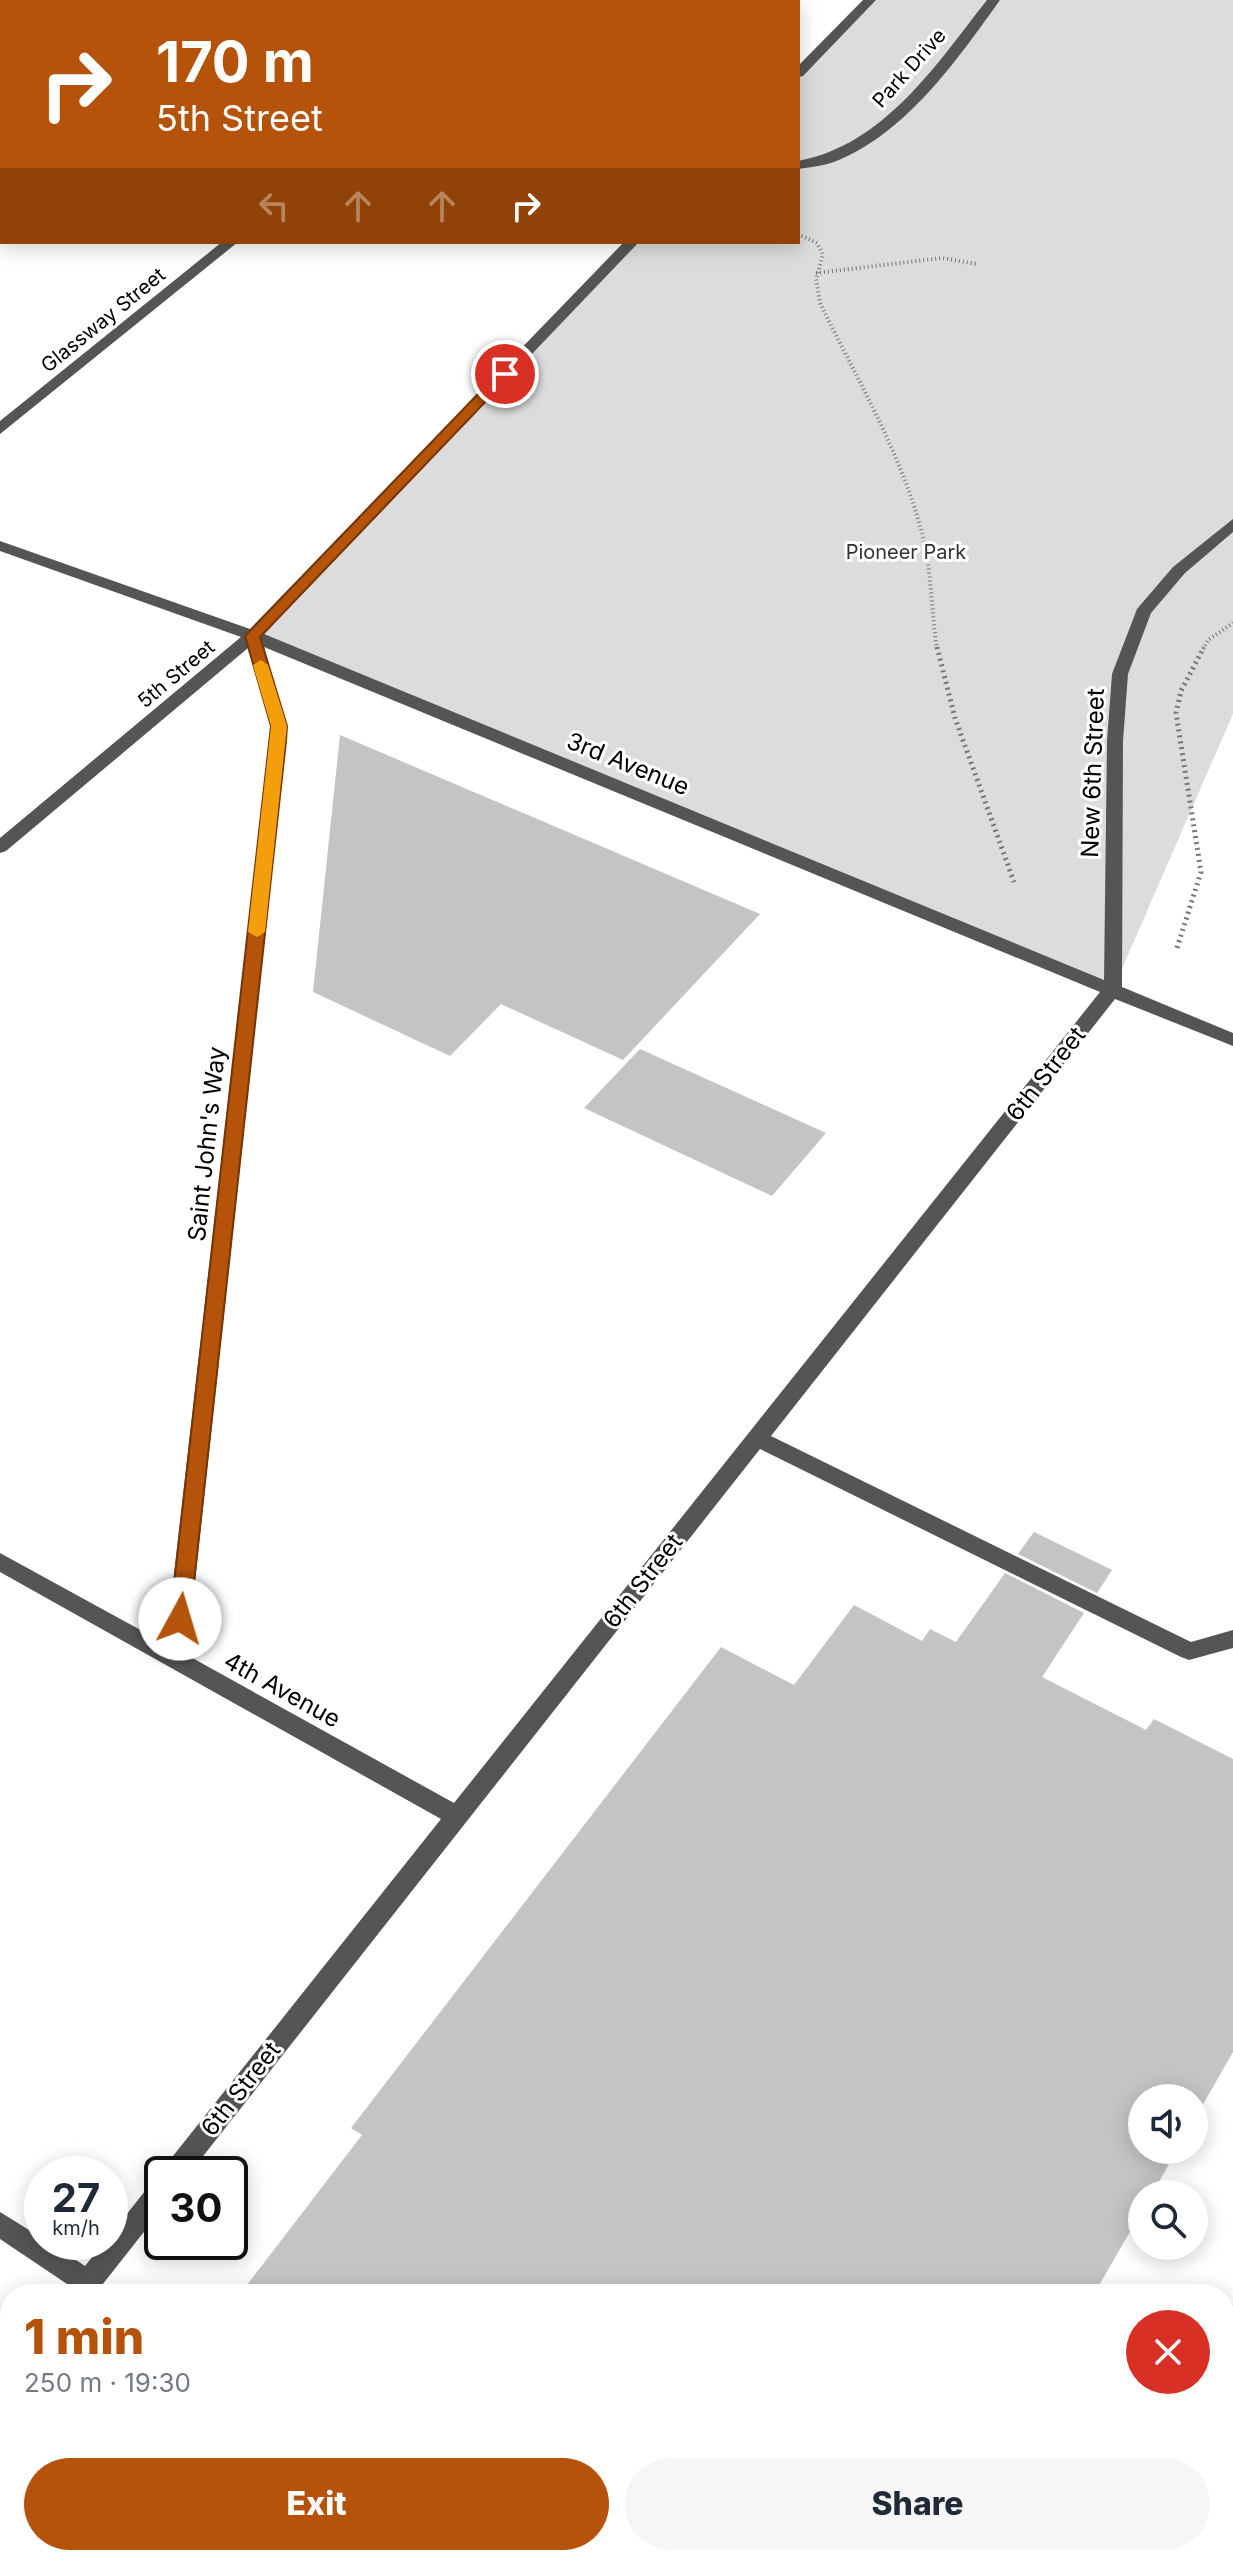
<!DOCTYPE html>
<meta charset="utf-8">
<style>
body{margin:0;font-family:Inter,sans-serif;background:#f6f6f7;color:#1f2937;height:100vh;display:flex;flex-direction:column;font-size:30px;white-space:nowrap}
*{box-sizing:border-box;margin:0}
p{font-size:26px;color:#747a83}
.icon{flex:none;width:44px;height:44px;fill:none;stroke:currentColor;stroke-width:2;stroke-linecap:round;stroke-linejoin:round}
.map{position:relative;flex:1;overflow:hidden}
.drawer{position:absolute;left:0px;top:2284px;width:1234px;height:282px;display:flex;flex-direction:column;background:#fff;border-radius:32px 32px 0 0;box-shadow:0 4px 20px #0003}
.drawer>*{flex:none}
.banner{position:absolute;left:0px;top:0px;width:800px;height:244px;box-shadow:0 4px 20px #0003;background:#b45309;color:#fff;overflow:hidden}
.tools{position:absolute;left:1128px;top:2084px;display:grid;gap:16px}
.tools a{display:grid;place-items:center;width:80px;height:80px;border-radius:50%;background:#fff;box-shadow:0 4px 20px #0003;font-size:40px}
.speed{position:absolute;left:24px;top:2156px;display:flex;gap:16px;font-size:40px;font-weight:700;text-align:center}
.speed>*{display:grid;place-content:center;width:104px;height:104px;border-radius:50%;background:#fff;box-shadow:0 4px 20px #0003;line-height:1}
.speed small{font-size:20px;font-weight:400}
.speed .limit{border:4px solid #111;border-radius:12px;background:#fff;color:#111}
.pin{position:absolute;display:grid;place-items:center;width:68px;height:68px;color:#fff;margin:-34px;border:4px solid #fff;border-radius:50%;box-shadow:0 2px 8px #0007}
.me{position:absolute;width:88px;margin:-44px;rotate:6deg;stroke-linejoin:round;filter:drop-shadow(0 0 6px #0008)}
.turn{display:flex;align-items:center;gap:28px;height:168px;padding:0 24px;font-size:36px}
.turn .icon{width:104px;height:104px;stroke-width:2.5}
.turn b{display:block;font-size:56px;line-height:68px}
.lanes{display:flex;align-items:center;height:76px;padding:0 24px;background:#0003;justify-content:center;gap:40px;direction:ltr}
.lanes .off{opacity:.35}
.round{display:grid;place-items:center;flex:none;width:84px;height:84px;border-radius:42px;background:#f6f6f7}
.headline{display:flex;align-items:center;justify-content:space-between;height:136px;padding:0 24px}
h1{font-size:48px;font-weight:800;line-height:60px;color:#b45309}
.cta{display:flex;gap:16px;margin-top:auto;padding:16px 24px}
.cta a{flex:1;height:92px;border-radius:48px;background:#b45309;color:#fff;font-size:32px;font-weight:800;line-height:92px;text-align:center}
.cta a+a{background:#f6f6f7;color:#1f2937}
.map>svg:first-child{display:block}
.green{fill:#dcdcdc}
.building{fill:#c4c4c4}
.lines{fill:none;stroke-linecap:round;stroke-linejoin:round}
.path-far1{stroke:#777;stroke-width:4;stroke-dasharray:1 3;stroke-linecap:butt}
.path{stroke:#777;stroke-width:5;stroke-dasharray:2 4;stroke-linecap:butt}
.minor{fill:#555;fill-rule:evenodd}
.route{fill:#b45309;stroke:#753606;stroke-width:2}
.slow{fill:#f59e0b}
.labels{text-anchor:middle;stroke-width:6;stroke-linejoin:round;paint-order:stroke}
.far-street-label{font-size:20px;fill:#000;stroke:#fff}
.far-park-label{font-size:20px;fill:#333;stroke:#fff}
.street-label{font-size:24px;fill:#000;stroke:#fff}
</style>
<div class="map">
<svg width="1233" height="2565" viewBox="0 0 1233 2565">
<rect width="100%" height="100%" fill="#fff"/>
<!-- green -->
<polygon class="green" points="870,0 1233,0 1233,714 1113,989 253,636 632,242 798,242 798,73"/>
<!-- building -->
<g class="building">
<polygon points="340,735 760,914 623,1060 501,1004 450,1056 313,992"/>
<polygon points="640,1049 826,1133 772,1196 584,1108"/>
<polygon points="1034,1532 1112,1570 1097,1593 1018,1554"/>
<polygon points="1005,1573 1084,1613 1042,1677 1146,1730 1154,1719 1233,1759 1233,2052 1194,2120 1194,2098 1142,2098 1142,2150 1177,2150 1152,2194 1142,2194 1142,2211 1094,2294 240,2294 362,2135 351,2128 721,1647 794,1685 854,1605 922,1641 930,1629 956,1642"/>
</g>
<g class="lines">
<!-- path-far1 -->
<g class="path-far1">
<path d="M798 234 817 243 823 255 816 279 820 303C856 377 901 453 922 533 932 571 931 611 937 649"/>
<polyline points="816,273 942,258 976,264"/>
<polyline points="1203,649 1208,640 1233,623"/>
</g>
<!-- path -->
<g class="path">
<polyline points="937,647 955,718 1014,882"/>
<polyline points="1177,948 1201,872 1176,713 1181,691 1204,647"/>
</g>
<!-- minor -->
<g class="minor">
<polygon points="54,0 72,0 73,2 55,2"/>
<polygon points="863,0 876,0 803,76 798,77 798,66"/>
<path d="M987 0H1000C957 60 906 134 834 162 823 166 810 167 798 169V161C884 145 936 65 987 0Z"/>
<polygon points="2,45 2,53 0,54 0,46"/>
<polygon points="222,242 238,242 0,434 0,421"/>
<path d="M624 242H639L264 634 1104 980 1107 741 1112 674 1137 609 1173 567 1233 519V532L1185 573 1151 613 1128 674 1123 741 1122 987 1233 1033V1046L1115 999 771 1436 1191 1642 1233 1630V1648L1189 1660 1181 1657 760 1449 189 2174 162 2175 165 2166 441 1819 0 1572V1553L166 1644 271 726 248 648 6 851 0 853V838L241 637 0 551V541L250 629ZM264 647 1100 992 454 1803 187 1655 286 741 287 726Z"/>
<polygon points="162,2177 162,2209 95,2294 66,2294 70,2286 0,2239 0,2212 42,2238 42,2242 49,2242 85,2266 104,2242 110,2242 110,2235 153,2181"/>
<polygon points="10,2365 10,2398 0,2403 0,2370"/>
</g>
</g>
<!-- route -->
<polygon class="route" points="500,371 512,374 260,637 287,726 286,741 190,1619 187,1625 173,1625 170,1619 271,726 245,636"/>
<!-- slow -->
<polygon class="slow" points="261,660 268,665 287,726 265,932 257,937 248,932 271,726 253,665"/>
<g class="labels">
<!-- far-street labels -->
<g class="far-street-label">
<text transform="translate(909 68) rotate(-48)" y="7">Park Drive</text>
<text transform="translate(103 320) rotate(-39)" y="7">Glassway Street</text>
<text transform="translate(176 674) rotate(-40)" y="7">5th Street</text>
</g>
<!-- far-park labels -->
<g class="far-park-label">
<text x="906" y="559">Pioneer Park</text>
</g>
<!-- street labels -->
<g class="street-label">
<text transform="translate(628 764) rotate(22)" y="8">3rd Avenue</text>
<text transform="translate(1093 773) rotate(-88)" y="8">New 6th Street</text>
<text transform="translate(1046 1074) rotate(-52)" y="8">6th Street</text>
<text transform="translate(207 1144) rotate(-84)" y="8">Saint John's Way</text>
<text transform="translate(643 1581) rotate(-52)" y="8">6th Street</text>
<text transform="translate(282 1690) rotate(29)" y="8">4th Avenue</text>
<text transform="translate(241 2089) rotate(-52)" y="8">6th Street</text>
</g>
</g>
</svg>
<div class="tools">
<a><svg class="icon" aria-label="sound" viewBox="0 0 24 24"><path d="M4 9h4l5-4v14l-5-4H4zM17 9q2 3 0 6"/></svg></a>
<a><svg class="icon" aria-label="search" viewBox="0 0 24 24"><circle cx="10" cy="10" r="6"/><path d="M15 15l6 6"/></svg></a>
</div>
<div class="speed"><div>27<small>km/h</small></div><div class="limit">30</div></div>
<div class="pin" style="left:505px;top:374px;background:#d93025"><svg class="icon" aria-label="arrive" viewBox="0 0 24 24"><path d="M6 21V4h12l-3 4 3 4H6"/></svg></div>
<svg class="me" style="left:180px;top:1619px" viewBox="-20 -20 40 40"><circle r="19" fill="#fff"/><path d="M0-13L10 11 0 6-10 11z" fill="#b45309"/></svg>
<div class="banner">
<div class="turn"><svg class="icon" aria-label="right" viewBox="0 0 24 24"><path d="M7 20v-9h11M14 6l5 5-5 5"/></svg><div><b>170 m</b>5th Street</div></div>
<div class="lanes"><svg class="icon off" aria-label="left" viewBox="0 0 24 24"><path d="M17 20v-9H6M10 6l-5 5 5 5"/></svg><svg class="icon off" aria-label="ahead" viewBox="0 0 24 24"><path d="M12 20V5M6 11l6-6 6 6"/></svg><svg class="icon off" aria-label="ahead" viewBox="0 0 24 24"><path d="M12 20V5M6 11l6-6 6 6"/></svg><svg class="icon" aria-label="right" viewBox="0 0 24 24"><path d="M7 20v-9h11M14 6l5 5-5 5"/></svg></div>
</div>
<section class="drawer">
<div class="headline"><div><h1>1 min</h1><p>250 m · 19:30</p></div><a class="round" style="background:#d93025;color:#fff"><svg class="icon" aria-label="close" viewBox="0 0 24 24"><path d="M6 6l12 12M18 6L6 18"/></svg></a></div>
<div class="cta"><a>Exit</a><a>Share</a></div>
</section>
</div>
